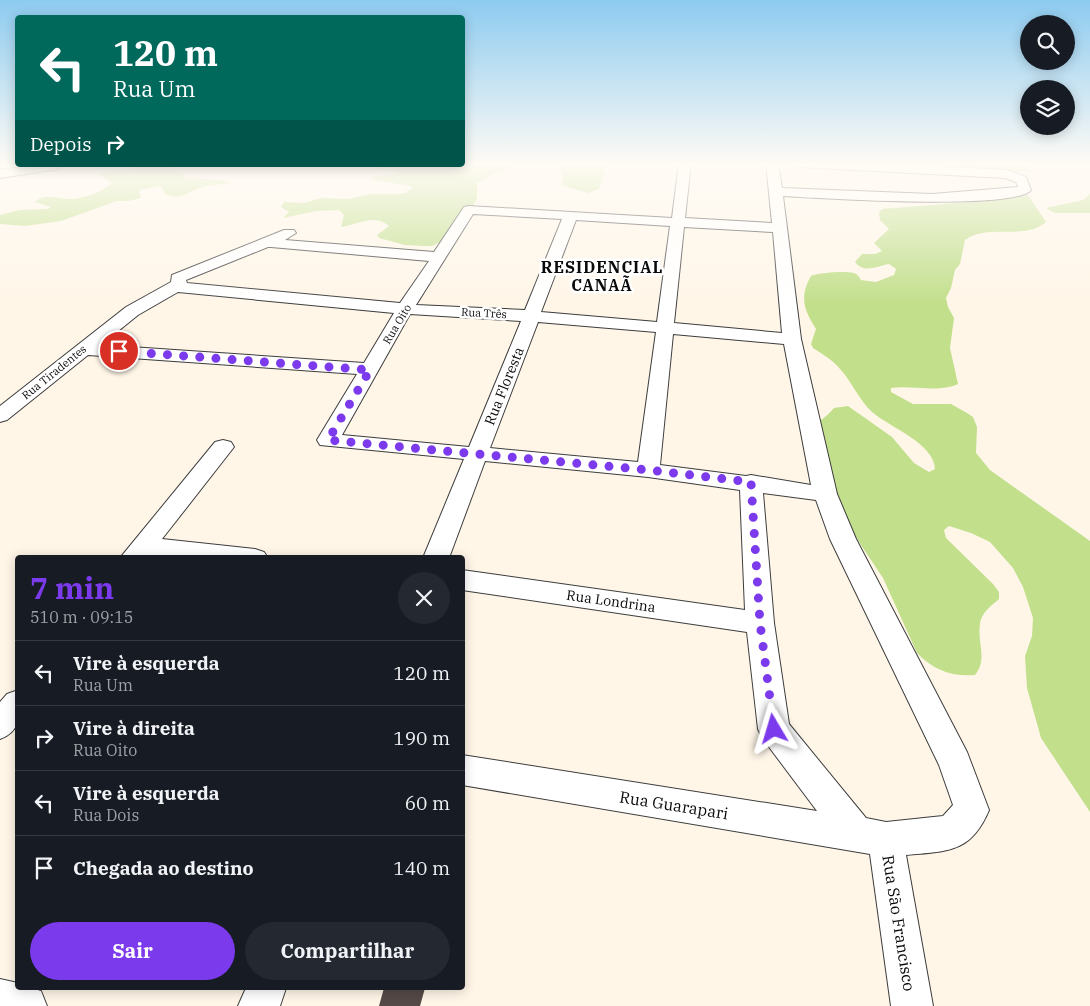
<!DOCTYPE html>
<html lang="pt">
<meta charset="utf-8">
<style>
body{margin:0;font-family:"IBM Plex Serif",serif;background:#242831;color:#f1f3f6;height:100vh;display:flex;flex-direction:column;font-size:19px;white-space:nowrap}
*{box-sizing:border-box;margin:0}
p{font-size:16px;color:#9ea1a6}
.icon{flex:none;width:28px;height:28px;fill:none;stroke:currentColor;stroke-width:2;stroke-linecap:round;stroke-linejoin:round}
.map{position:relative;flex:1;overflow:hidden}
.panel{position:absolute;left:15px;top:555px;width:450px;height:435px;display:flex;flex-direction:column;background:#171b24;border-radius:5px;box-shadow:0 2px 12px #0003}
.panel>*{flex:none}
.top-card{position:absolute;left:15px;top:15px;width:450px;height:152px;border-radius:5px;box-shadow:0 2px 12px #0003;background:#00695c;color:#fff;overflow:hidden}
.tools{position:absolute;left:1020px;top:15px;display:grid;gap:10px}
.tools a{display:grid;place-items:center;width:55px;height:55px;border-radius:50%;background:#171b24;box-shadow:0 2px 12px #0003;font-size:25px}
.pin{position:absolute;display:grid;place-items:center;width:42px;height:42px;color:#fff;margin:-21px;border:2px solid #fff;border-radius:50%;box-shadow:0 1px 5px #0007}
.me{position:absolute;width:55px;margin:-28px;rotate:353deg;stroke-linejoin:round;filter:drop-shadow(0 0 4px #0008)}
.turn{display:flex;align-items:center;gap:18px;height:105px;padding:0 15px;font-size:22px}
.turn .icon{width:65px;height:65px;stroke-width:2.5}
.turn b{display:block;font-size:35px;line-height:42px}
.then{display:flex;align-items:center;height:48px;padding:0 15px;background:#0003;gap:10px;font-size:19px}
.round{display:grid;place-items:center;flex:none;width:52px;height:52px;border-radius:26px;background:#242831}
.headline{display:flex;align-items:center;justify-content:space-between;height:85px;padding:0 15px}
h1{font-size:30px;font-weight:700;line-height:38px;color:#7c3aed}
.action{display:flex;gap:10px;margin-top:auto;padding:10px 15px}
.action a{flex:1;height:58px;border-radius:30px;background:#7c3aed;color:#fff;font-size:20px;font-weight:700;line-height:58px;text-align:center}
.action a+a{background:#242831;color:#f1f3f6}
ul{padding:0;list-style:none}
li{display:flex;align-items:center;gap:15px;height:65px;padding:0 15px;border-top:1px solid #363941}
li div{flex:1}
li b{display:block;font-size:19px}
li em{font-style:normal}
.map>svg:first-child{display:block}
.forest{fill:#c2df8c}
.building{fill:#544946}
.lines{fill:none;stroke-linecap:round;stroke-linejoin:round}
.minor-casing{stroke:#3d3d3d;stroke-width:2}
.minor{fill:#fff;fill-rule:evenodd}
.route{stroke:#7c3aed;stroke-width:9;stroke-dasharray:0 16.2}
.labels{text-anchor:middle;stroke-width:5;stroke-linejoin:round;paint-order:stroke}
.far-street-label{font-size:11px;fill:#0a0a0a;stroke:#fff}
.street-label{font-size:14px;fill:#0a0a0a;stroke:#fff}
.far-district-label{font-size:16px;font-weight:bold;letter-spacing:1px;fill:#0a0a0a;stroke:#fff}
.near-street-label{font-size:16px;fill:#0a0a0a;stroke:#fff}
</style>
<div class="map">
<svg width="1090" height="1006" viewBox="0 0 1090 1006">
<rect width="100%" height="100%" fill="#fff6e8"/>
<!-- forest -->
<g class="forest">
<path d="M463 163H526L493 174 477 183V199L455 233 445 240 432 246H423L405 245 379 238 377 235 389 226C374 213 357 225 341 227L344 215 339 210 316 211 283 218 289 212 281 207 284 202 304 203 321 198 349 199 370 194H398L406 193 412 188 411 186 374 180 372 177 400 173 373 165H462Z"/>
<polygon points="552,163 617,163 606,169 599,189 588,193 561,185 563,180 560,167"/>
<polygon points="931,163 1010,163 1021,165 1036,172 1014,172"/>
<path d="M140 165C159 165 174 163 186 178L221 180 231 183C222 185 212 184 203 187 187 191 184 201 165 194L161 186 139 190 141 198 128 201H117L61 221 25 226 0 224V215L19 210 48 209 51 207 35 202C44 192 61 200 72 199 86 198 101 192 112 183L99 175C112 168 129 175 140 165Z"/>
<polygon points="1090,194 1090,213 1055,213 1046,208 1083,200"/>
<path d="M1011 195H1028L1046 222C1024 241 989 223 965 240L960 264 955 270 951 288 946 298 948 307 954 318 950 348 958 384C938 393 912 385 891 388V392L913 404H951L967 413 973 417 977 427 976 453 990 470 1090 541V812L1041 738 1027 688 1025 656 1032 636 1033 618 1023 587 1013 568 990 542 971 533 949 526 944 530 946 538 993 584 999 592V599C991 606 981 613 980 624 977 643 988 659 975 675 952 677 933 670 917 653L883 578 845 521 812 429C819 420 827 417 834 408L848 406 892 437 914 463 929 472 935 469C934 443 889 427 872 412 859 400 852 382 840 369 833 360 822 354 813 348L811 344 816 329C804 310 799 297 811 276 817 273 850 270 856 274 857 274 860 278 861 280L876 282 894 275 896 269 889 264C877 266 864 274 855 262L862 254H875L882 251 874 243 889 229 880 220 879 213 882 209 992 200Z"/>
</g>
<!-- building -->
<polygon class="building" points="384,988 425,988 420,1006 379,1006"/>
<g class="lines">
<defs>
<g id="minor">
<path d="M679 163H691L685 218 772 223 766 163H778L782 188 932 194 1018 187 1016 182 1005 178 799 167 793 163H866L1007 170 1026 177 1031 190C1014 211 818 198 783 196L801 339 837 494 856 539 967 752 989 810C971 853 948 851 906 855L933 1006H891L870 854 462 785V755L817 811 763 739 758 729 747 632 462 590V570L745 610 740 490 648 477 485 461 449 558H423L464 459 320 445 317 440 357 374 88 355 7 420 0 422V406L126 307 171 282 172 275 284 230H294L296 233 285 240 434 252 464 207 469 206 672 218ZM473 214 562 219 525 310 416 305ZM576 220 670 226 657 322 541 312ZM684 227 773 232 782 333 674 323ZM268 247H271L429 261 400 303 187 283 186 280ZM178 292 394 313 364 363 101 345 138 315ZM410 314 521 321 469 447 342 435ZM538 322 656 332 638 462 490 448ZM673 334 784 344 811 485 751 475 746 476 660 465ZM763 493 816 500 830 539 939 765 953 805 943 816 886 822 866 818 789 724 774 623Z"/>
<polygon points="35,165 65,165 59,169 0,178 0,170"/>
<polygon points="223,440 231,442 234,447 162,539 255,549 264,552 268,558 149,556 148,558 120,558 215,442"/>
<path d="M18 690C18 712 24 730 0 739V702L7 694Z"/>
<polygon points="0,979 18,983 18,988 31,988 41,991 47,1006 0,1006"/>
<polygon points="246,988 286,988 280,1006 238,1006"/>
</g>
</defs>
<!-- minor casing -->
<use href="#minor" class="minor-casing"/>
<!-- minor -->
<use href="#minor" class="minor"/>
</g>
<!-- sky -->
<linearGradient id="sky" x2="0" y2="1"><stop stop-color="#8dcbf0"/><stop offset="0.54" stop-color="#fffbf5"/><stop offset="1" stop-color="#fffbf5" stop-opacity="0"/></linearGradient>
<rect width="1090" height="304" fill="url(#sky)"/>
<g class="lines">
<!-- route -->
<polyline class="route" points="119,351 370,370 328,440 648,470 751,482 760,623 774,729"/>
</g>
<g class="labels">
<!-- far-street labels -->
<g class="far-street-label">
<text transform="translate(484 313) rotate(3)" y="4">Rua Três</text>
<text transform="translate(397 324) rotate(-59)" y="4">Rua Oito</text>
<text transform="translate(54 372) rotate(-39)" y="4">Rua Tiradentes</text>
</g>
<!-- street labels -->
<g class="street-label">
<text transform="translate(504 386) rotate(-68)" y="5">Rua Floresta</text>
<text transform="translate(611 601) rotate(8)" y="5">Rua Londrina</text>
</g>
<!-- far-district labels -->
<g class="far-district-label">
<text x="602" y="273">RESIDENCIAL<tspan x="602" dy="18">CANAÃ</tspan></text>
</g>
<!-- near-street labels -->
<g class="near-street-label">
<text transform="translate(674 805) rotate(9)" y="6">Rua Guarapari</text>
<text transform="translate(899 923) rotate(81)" y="6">Rua São Francisco</text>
</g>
</g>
</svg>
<div class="tools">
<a><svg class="icon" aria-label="search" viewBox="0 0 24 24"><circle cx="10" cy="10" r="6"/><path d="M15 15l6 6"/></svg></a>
<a><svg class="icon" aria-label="layers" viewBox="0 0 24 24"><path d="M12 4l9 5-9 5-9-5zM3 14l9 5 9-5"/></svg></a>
</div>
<div class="pin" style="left:119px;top:351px;background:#d93025"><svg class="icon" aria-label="arrive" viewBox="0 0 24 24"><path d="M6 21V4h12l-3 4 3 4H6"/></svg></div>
<svg class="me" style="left:774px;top:729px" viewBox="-20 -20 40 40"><path d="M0-17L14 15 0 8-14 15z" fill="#7c3aed" stroke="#fff" stroke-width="4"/></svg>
<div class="top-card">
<div class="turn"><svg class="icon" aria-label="left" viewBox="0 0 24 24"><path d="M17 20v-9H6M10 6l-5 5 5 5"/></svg><div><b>120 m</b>Rua Um</div></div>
<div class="then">Depois<svg class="icon" aria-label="right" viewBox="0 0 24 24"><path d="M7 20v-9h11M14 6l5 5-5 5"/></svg></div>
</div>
<section class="panel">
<div class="headline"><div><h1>7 min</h1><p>510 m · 09:15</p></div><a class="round"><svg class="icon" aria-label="close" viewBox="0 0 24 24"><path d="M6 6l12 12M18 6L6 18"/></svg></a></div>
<ul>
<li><svg class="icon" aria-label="left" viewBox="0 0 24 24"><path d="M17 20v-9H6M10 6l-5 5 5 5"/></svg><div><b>Vire à esquerda</b><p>Rua Um</p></div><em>120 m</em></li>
<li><svg class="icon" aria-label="right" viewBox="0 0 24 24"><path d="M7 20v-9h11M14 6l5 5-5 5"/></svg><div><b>Vire à direita</b><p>Rua Oito</p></div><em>190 m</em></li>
<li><svg class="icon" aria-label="left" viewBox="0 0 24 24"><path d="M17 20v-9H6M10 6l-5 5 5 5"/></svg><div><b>Vire à esquerda</b><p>Rua Dois</p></div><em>60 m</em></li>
<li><svg class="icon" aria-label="arrive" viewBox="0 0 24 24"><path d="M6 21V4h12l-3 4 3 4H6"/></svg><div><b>Chegada ao destino</b></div><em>140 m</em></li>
</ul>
<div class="action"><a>Sair</a><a>Compartilhar</a></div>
</section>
</div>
